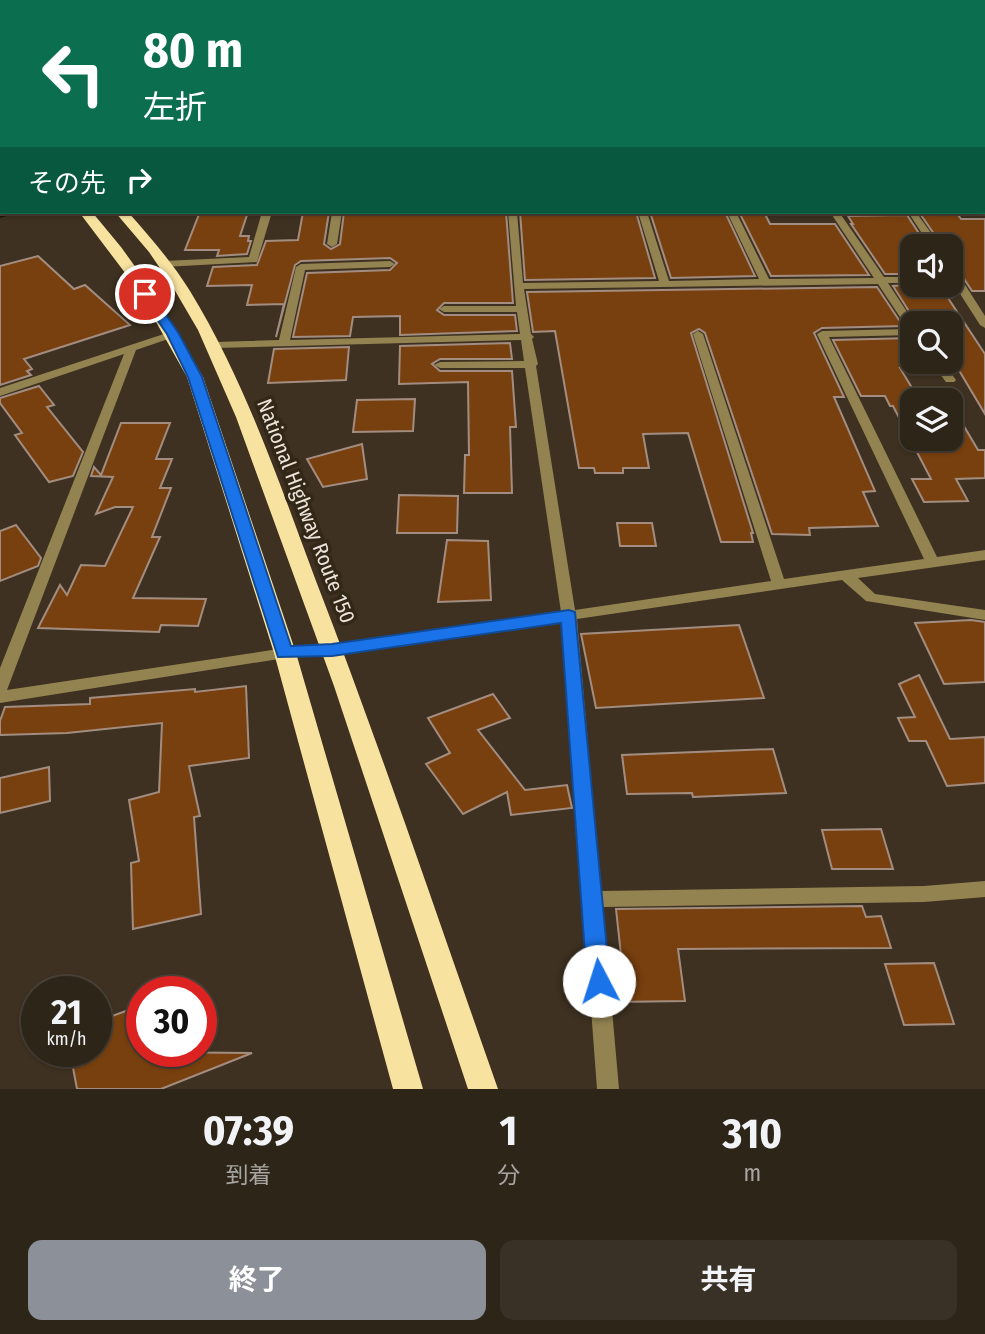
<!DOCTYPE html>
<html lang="ja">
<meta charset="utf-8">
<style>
body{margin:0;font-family:"Fira Sans Condensed","Noto Sans JP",sans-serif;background:#3a3126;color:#f1f3f6;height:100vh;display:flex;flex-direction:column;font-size:26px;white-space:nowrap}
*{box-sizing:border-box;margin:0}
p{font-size:23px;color:#a7a5a2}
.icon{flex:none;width:38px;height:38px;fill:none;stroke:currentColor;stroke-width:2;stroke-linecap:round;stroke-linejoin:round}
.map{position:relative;height:1089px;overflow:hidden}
.side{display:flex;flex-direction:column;background:#2e2519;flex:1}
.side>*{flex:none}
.guide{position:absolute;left:0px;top:0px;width:985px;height:214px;box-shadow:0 2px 5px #0004,0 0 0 2px #494238;background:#0b6e4f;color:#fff;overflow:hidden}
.fabs{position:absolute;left:900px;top:234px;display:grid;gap:14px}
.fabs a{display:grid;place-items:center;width:63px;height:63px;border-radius:14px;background:#2e2519;box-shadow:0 2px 5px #0004,0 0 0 2px #494238;font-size:35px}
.speed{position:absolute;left:21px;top:976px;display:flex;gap:14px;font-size:35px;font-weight:700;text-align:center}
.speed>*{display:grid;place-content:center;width:91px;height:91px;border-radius:50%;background:#2e2519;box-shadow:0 2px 5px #0004,0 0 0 2px #494238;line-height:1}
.speed small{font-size:18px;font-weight:400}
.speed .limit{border:10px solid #d22;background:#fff;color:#111}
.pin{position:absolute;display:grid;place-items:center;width:60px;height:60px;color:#fff;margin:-30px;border:4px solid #fff;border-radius:50%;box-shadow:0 2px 7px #0007}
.me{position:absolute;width:77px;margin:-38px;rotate:355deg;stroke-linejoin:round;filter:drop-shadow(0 0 5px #0008)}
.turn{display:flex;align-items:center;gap:24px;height:147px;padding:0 28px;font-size:32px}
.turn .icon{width:91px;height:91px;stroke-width:2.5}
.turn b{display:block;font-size:49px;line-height:60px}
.then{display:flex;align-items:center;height:66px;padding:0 28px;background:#0003;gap:14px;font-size:26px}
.eta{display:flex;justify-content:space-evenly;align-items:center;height:119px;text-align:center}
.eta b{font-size:42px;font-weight:700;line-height:49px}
.button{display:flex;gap:14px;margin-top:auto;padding:14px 28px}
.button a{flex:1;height:80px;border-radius:14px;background:#8c9099;color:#fff;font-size:28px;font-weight:700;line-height:80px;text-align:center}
.button a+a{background:#3a3126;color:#f1f3f6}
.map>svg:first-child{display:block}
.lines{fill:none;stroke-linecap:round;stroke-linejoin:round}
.stream{fill:#1a1a04;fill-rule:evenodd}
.building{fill:#79400f;stroke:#a28d80;stroke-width:2}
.minor{fill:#938351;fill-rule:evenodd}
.tertiary{fill:#938351;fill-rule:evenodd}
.trunk{fill:#f8e2a0;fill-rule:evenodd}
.route{fill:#1a73e8;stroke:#114b97;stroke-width:2}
.labels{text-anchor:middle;stroke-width:7;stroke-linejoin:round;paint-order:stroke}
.street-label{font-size:21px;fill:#ede5db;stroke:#332717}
</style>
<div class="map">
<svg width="985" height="1089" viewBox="0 0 985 1089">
<rect width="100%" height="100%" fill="#3e3121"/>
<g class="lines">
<!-- stream -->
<g class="stream">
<polygon points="521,0 525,0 523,2 519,2"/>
<polygon points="11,212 20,212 0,218 0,214"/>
</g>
</g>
<!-- building -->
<g class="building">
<polygon points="200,212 248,212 240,236 249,236 248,241 251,241 247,254 217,256 219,250 185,250"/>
<polygon points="303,212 329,212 324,244 331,249 340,244 344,212 506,212 513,303 444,303 437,310 444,315 515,315 517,331 400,335 400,316 353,317 350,336 293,337 307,273 390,270 397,263 390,258 301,261 295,265 276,337 284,304 247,305 252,285 207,286 213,267 257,265 266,241 298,240"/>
<polygon points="520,212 636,212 655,278 525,280"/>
<polygon points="650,212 725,212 755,276 671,278"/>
<polygon points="739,212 764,212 770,224 835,224 869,275 771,276"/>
<polygon points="923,212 956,212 961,219 985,219 985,291 972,291 957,268 950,264 950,247 943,247 921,215 925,215"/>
<polygon points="907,215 928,247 912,247 912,274 885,274 851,224 853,224 848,216"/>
<polygon points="38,256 74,289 85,285 130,325 24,359 32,369 27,371 31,375 0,385 0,266"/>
<polygon points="950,283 955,291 946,291 951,298 948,298 985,354 985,414 957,367 950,367 946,362 950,362 950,324 917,324 893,286"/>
<polygon points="877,287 903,326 822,328 814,333 844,397 834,397 875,491 863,492 878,526 809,528 810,535 772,534 705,333 699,329 691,333 753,533 751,533 753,542 721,542 688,433 643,434 649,468 623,468 623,473 595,473 594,468 579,468 555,331 533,332 527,292"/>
<polygon points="912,338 912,362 929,362 932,367 900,368 920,401 912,401 912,439 950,439 950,416 958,416 978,450 985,450 985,478 956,479 968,501 924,502 912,479 931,479 893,406 890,406 885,396 861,396 833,340"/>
<polygon points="510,343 512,359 440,359 432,364 440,371 512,371 516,427 510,427 512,493 464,493 465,455 469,455 468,382 399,384 400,346"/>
<polygon points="349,347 346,380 268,383 274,349"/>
<polygon points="39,386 54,405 47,407 83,452 73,476 49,482 15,435 22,433 0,403 0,398"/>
<polygon points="415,399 413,431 353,432 357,400"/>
<polygon points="121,423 170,423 156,459 172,459 160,488 171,488 152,537 160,537 133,598 206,599 198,626 161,625 159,632 38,628 60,585 67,595 81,565 105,566 133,507 115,507 96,514 113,477 91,476 94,467 101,475"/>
<polygon points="362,444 367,479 323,487 307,459"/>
<polygon points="399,495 458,496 457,533 397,533"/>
<polygon points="617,523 652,523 656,546 620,546"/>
<polygon points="16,525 41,558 38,566 0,581 0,531"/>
<polygon points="447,540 488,541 491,600 438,602"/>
<polygon points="971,620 985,622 985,682 944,684 915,623"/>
<polygon points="739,625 764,698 596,708 581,634"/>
<polygon points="919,675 950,739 985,737 985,783 947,786 926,741 909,741 898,718 915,717 899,684"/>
<polygon points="246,686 249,758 189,766 200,816 194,817 201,914 133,929 131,863 139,861 129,800 159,792 162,723 67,733 0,735 0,721 5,707 90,704 90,698 195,689 195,692"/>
<polygon points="493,694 510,718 478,730 525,790 567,785 572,808 511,815 507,792 463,814 426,764 450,753 428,718"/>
<polygon points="773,749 786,793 693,797 692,793 627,794 622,755"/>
<polygon points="49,767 50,801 0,813 0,778"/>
<polygon points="881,829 893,869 832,869 822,830"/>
<polygon points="862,906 866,917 881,916 891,948 678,949 685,1001 614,1002 610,955 621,955 616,909"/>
<polygon points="934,963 954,1024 904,1025 885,964"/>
<polygon points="142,1005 142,1052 252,1053 161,1089 77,1089 70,1052 96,1052 96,1022"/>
</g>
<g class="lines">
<!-- minor -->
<g class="minor">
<polygon points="133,0 143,2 135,2"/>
<polygon points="264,0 271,0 268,2"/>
<polygon points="492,0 503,2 494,2"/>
<polygon points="785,0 791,0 792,2 786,2"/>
<polygon points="833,0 840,0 841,2 834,2"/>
<polygon points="916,0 923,0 924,2 917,2"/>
<rect x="0" y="15" width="2" height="4"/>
<rect x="984" y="68" width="1" height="6"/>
<polygon points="0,93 2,93 0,98"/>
<rect x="984" y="97" width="1" height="4"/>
<rect x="984" y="138" width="1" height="4"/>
<rect x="984" y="187" width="1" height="6"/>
<polygon points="262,212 272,212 257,262 164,267 159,264 164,261 249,257"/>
<polygon points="332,212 342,212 337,244 332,247 327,244"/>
<path d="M508 212H517L523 283 659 281 638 212H647L669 281 759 279 727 212H736L769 279 874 278 830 212H839L884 277H912V283H888L915 324H912V335L829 337 937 557 985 550V560L858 578 875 594 985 610V620L866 601 842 580 577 619 601 891 924 886 985 881V897L924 902 603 907 619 1089H597L562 622 332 655 285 658 0 703V668L124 354 0 396V388L173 331 178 334 177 336 136 350 7 690 285 648 332 645 561 612 525 368H440L434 365 440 362 524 361 521 340 215 348 209 345 215 342 279 340 296 267 301 264 390 261 395 264 390 267 305 270 290 340 520 334 517 312H444L439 309 444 306H516ZM878 284 908 329 822 331 817 334 924 559 784 579 703 334 698 331 693 334 771 581 575 610 536 366 538 364 532 339 534 337 531 334 524 289Z"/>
<polygon points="908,212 916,212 941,247 931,247"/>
<polygon points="950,266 955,269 985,316 985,328 980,325 950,278"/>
<polygon points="931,362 943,362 956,380 954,382 946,382"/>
</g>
<!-- tertiary -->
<g class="tertiary">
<polygon points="540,0 539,2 532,2 533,0"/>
<polygon points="0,207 2,212 5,212 0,213"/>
</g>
<!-- trunk -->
<g class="trunk">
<rect x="0" y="106" width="2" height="7"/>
<rect x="0" y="130" width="2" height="7"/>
<polygon points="79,212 92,212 121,247 152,290 203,377 296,653 423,1089 393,1089 274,653 187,377 138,290"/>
<path d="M115 212H128C150 237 172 262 190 291 245 381 279 482 316 581 381 749 438 919 498 1089H468L334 686 236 417 198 330 174 289 149 252Z"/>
</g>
</g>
<!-- route -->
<polygon class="route" points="141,291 150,291 179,334 202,377 291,646 332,644 569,610 575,612 610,981 607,988 599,991 591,988 587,981 561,623 332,656 278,657 188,377 167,334 140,294"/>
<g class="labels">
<!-- street labels -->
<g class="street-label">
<text transform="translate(306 511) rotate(69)" y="7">National Highway Route 150</text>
</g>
</g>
</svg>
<div class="fabs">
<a><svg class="icon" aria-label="sound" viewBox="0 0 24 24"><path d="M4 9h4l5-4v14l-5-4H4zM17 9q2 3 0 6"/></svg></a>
<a><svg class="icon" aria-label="search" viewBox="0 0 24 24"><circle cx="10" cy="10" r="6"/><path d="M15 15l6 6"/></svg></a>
<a><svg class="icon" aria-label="layers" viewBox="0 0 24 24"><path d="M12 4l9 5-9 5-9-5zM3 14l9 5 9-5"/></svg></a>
</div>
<div class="speed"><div>21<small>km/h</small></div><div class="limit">30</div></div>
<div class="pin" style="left:145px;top:294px;background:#d93025"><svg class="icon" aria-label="arrive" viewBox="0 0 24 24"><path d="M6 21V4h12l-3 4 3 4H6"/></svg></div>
<svg class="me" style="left:599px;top:981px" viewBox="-20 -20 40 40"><circle r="19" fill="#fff"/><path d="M0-13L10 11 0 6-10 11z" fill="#1a73e8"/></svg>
<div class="guide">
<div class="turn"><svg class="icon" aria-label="left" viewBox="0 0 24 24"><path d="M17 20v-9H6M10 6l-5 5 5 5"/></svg><div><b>80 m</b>左折</div></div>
<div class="then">その先<svg class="icon" aria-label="right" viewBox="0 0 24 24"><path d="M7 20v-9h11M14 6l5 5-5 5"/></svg></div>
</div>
</div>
<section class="side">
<div class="eta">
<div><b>07:39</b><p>到着</p></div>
<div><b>1</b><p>分</p></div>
<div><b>310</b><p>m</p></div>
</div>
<div class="button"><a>終了</a><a>共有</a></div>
</section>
